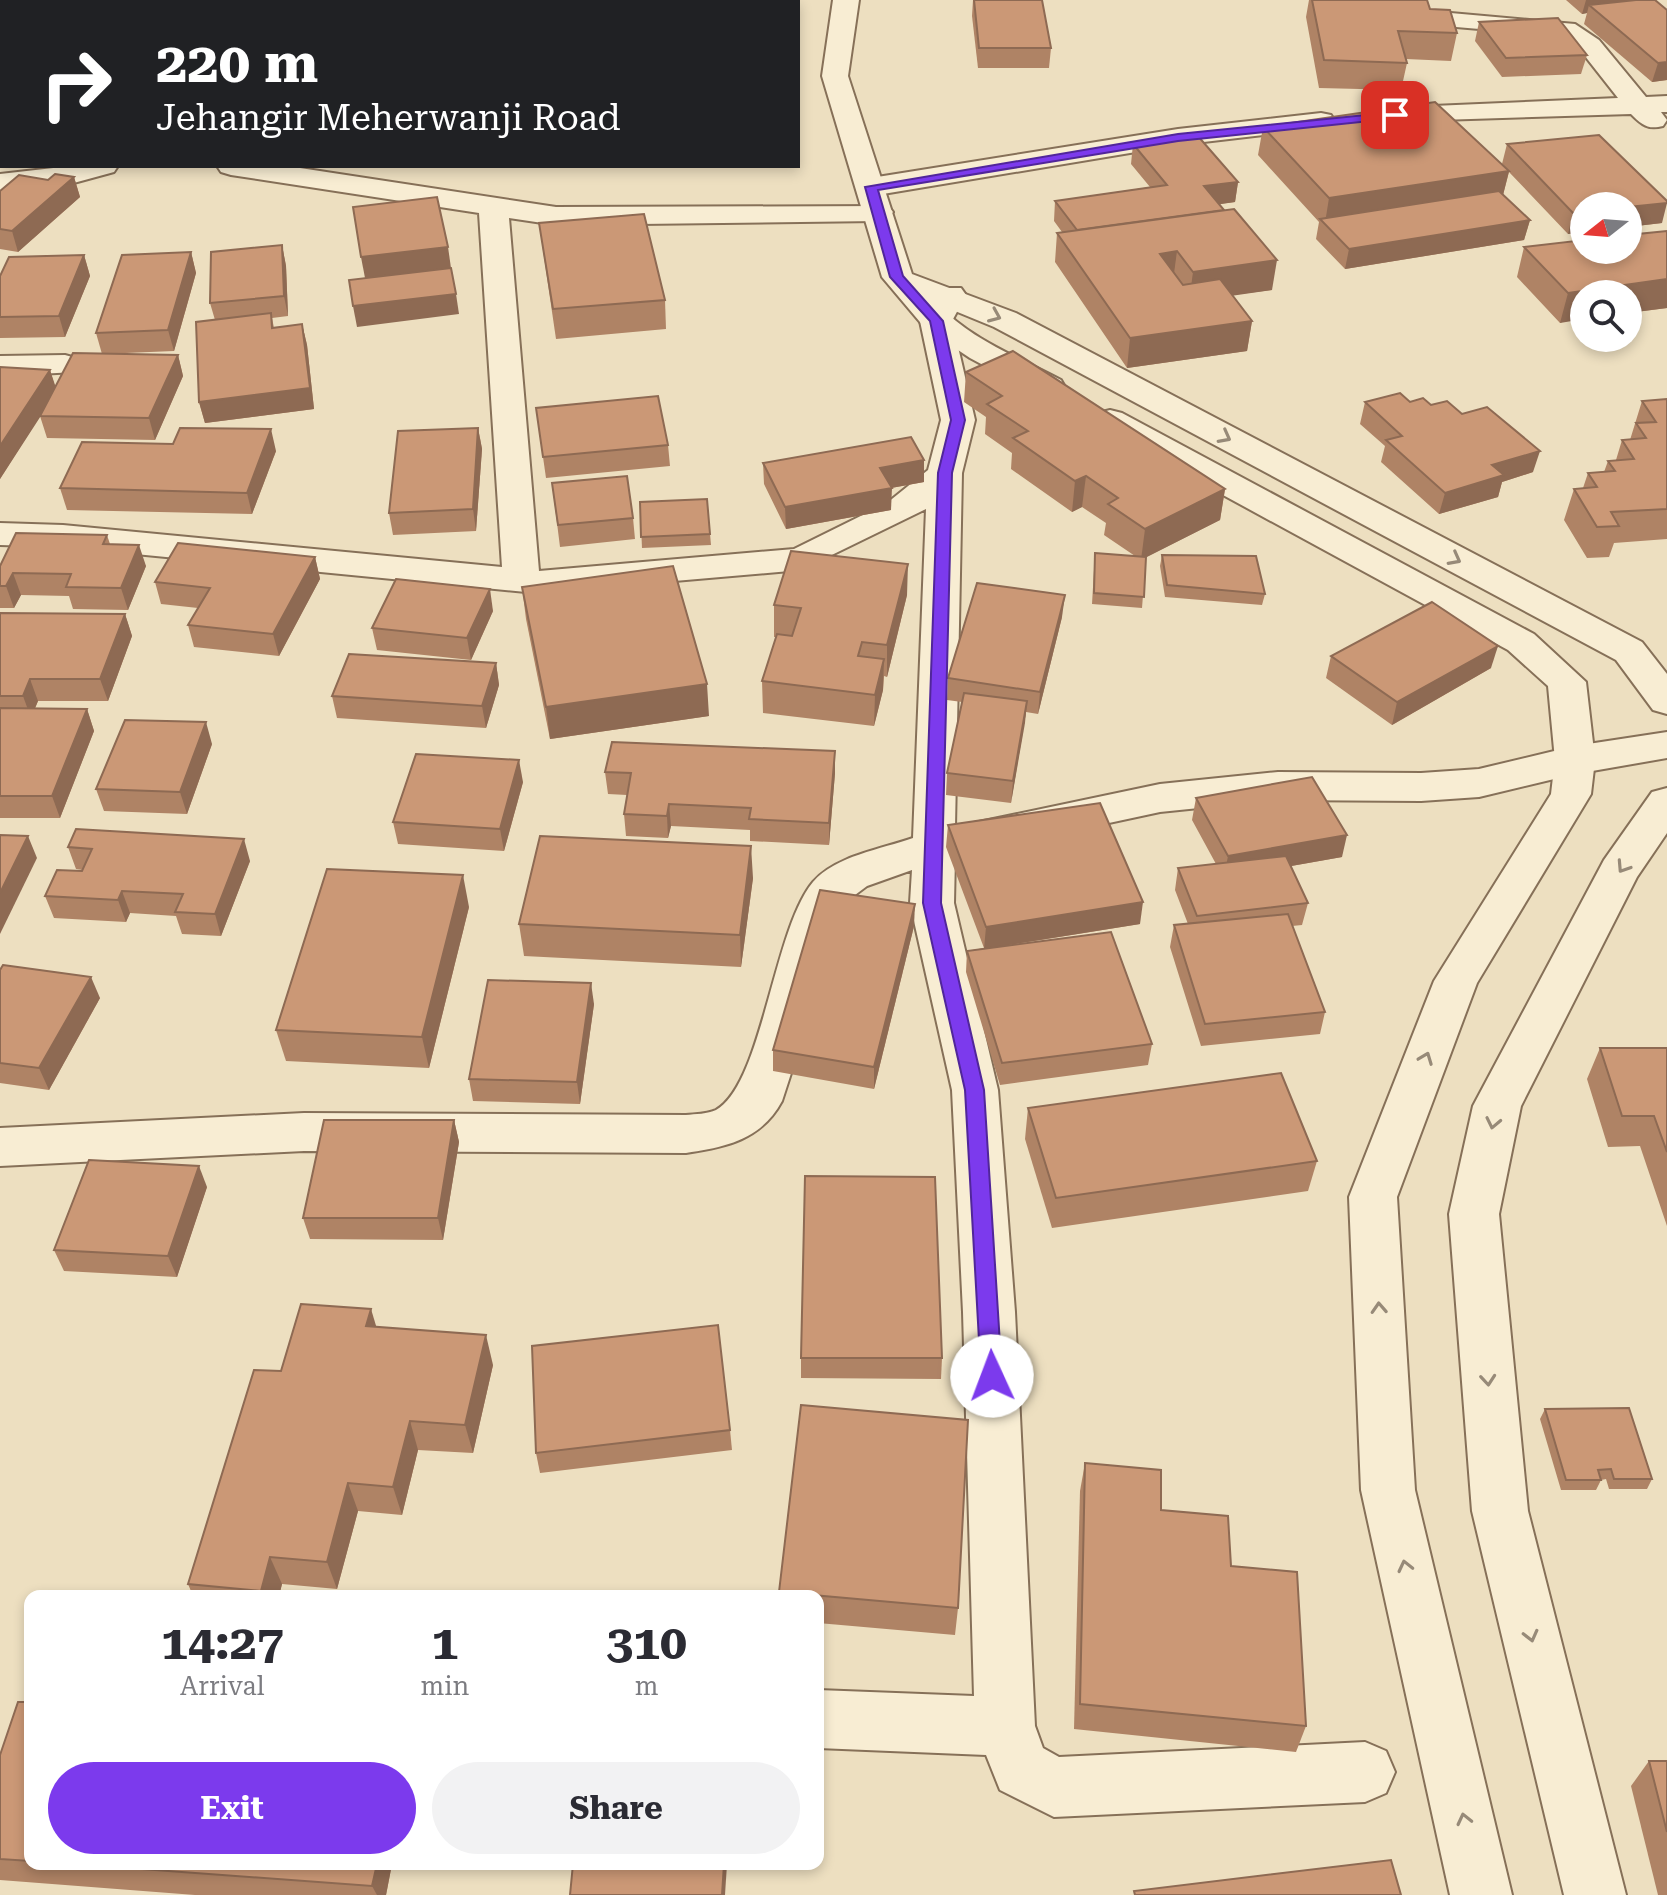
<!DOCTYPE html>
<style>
body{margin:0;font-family:"Roboto Serif",serif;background:#f2f2f3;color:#2b2b33;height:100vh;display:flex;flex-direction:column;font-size:30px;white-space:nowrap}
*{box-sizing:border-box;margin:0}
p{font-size:26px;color:#7c7c81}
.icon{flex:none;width:44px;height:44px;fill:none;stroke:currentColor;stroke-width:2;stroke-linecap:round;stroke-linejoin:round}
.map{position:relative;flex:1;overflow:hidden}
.panel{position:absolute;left:24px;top:1590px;width:800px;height:280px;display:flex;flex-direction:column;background:#fff;border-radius:16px;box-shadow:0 4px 12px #0003}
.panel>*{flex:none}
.hud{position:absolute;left:0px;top:0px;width:800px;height:168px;box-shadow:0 4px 12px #0003;background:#202124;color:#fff;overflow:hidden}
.needle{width:52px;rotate:253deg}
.controls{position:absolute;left:1570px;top:192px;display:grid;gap:16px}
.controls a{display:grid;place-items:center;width:72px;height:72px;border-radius:50%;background:#fff;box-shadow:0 4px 12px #0003;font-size:40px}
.pin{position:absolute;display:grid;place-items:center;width:68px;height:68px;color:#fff;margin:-34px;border-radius:16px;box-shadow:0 4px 12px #0006}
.me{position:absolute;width:88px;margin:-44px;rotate:358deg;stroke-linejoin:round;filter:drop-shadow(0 0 6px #0008)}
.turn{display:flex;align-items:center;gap:28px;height:168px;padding:0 24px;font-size:36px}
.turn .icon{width:104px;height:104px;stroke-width:2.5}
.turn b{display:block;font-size:56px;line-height:68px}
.eta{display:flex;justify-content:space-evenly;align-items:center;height:136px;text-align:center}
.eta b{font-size:48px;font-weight:700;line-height:56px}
.button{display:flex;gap:16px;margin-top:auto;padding:16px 24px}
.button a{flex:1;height:92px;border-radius:48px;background:#7c3aed;color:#fff;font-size:32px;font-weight:700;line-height:92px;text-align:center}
.button a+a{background:#f2f2f3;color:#2b2b33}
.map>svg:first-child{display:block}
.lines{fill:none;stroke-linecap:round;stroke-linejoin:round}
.minor-casing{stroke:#867058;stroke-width:4}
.tertiary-casing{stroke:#867058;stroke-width:4}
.minor{fill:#f8edd3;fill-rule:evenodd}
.tertiary{fill:#f8edd3;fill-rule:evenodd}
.wall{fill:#af8365}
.shaded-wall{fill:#8e6a53}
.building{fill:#cb9876;stroke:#8e6a53;stroke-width:2}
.oneway{stroke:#978a78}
.route{fill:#7c3aed;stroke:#51269a;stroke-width:2}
</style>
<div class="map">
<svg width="1667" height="1895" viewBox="0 0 1667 1895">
<rect width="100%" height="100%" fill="#eddfc0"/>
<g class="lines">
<defs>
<g id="minor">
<polygon points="257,0 283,0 256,2"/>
<path d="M1395 8 1575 24 1599 40 1646 97 1667 96V112H1661L1667 120 1663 126C1648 130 1642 125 1631 114L1376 122 1372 116 1376 110 1386 108 1618 98 1581 51 1560 36 1386 21 1382 16Z"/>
<rect x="0" y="95" width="2" height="16"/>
<polygon points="1321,113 1331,115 1335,121 1331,127 1178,145 871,196 861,193 856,187 861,181 871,178 1178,129"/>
<polygon points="71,166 118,166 114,172 59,187 0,192 0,174"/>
<path d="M217 166H287L556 207 888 206 893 212 888 218 878 221 556 225 509 218 539 571 794 549 887 503 928 470 941 420 920 321 939 288H961L966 295 952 321 975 420 962 473 955 827 1160 784 1278 772 1421 773 1479 769 1575 746 1667 732V758L1575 774 1479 797 1421 801 1278 800 1160 812 955 856 954 903 998 1090 1015 1312 1035 1726 1043 1748 1059 1757 1365 1742 1386 1751 1395 1772 1386 1793 1365 1802 1054 1817 1000 1790 986 1755 818 1748V1690L974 1696 963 1312 952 1090 910 903 912 870 867 886 847 901 782 1101C761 1140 726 1147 686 1153L304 1151 0 1166V1128L304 1113 686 1115C695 1114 708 1114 716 1110 763 1083 773 930 813 882 835 856 882 849 913 838L926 509 801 570 536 593 63 547 0 545V523L63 525 502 567 479 213 231 175 221 172Z"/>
<polygon points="65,355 76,358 81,365 76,372 0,376 0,356"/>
</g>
<g id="tertiary">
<path d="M833 0H859L848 76 912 274 1016 313 1642 642 1667 674V714L1653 710 1616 660 994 327 938 304C969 339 1020 358 1061 380L1065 387 1061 394 1049 397 1037 394 970 358 925 328 882 277 822 76Z"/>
<polygon points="1110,410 1122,413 1534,634 1586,682 1595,760 1591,794 1477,983 1397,1197 1415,1490 1512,1895 1450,1895 1361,1490 1349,1197 1434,981 1551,794 1555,760 1548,686 1508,650 1098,427 1093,420 1098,413"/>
<polygon points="1667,788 1667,833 1637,877 1521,1106 1499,1214 1528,1511 1626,1895 1564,1895 1472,1511 1449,1214 1473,1106 1604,860 1652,792"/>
</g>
</defs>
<!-- minor casing -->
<use href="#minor" class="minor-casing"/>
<!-- tertiary casing -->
<use href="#tertiary" class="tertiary-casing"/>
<!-- minor -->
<use href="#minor" class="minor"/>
<!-- tertiary -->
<use href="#tertiary" class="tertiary"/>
</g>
<!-- wall -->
<g class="wall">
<polygon points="423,0 508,0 522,2 380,2"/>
<polygon points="973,0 1051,48 1049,68 978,68 972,16"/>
<polygon points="1309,0 1427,0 1430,9 1457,33 1451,61 1406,59 1407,63 1401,90 1319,88 1306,17"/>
<polygon points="1566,0 1655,0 1667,10 1667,80 1652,82 1584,24 1587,13 1582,14"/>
<polygon points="1479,22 1587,55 1581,74 1502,77 1475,41"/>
<polygon points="1263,127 1502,164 1507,144 1662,223 1568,234 1509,172 1503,195 1530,220 1524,240 1345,269 1316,239 1319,222 1258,155"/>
<polygon points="1133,144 1238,182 1235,202 1219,204 1272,290 1232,295 1252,321 1247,351 1127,368 1055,262 1057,233 1062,232 1054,221 1055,201 1150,187 1131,164"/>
<polygon points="74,177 80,197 18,252 0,249 0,191 48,180"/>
<polygon points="539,223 665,300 666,329 556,339"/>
<polygon points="1667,231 1667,308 1628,313 1628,294 1560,323 1517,277 1524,247"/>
<polygon points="282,245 286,266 288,316 272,318 274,328 302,324 307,345 314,409 205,423 199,402 215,320 210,303"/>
<polygon points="191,252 196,273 174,351 102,354 96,333"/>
<polygon points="84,255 90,276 65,337 0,338 0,276"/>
<polygon points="178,355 183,376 155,440 47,438 40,416 0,479 0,367 50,370 55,387"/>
<polygon points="966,372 1225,489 1220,520 1146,557 1142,608 1092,604 1095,553 1135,556 1104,535 1106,523 1082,507 1072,512 1011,469 1012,453 985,434 986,417 964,402"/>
<polygon points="1667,399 1667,539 1614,543 1609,557 1587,558 1564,520 1574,489 1583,488 1588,473 1604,472 1608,461 1616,460 1622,440 1630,440 1642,401"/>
<polygon points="1365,402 1410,402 1431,405 1533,472 1502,482 1498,497 1439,514 1381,462 1385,446 1360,424"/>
<polygon points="536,408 668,445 670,466 546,478"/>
<polygon points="478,428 482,449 476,531 393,535 389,513"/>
<polygon points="173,444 276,451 252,514 67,510 60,488"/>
<polygon points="763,463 924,482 891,488 891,510 786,529 764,484"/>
<polygon points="552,483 633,518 635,539 560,547"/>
<polygon points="707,499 711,545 642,548 640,502"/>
<polygon points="107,535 110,544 146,566 128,610 73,609 69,596 21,595 14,608 0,608 0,566"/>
<polygon points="1162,555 1265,594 1262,605 1165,597 1160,566"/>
<polygon points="315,557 320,579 279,656 194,647 188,625 198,608 161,604 155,582"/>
<polygon points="522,587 709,716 550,739 526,619"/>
<polygon points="907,595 887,677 884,676 883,690 874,726 763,713 762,681 776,637 774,637 774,605"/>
<polygon points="493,611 471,660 377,650 372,628"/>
<polygon points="0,613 125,614 132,636 108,701 38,701 35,708 87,709 94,731 60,818 0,818"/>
<polygon points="1062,617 1038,714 1026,712 1011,803 946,795 947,773 962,702 947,700 948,678"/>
<polygon points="1331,656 1491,668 1392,725 1326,678"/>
<polygon points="496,663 499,685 486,728 337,718 332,696"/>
<polygon points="212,744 187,814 104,811 96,789"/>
<polygon points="835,751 835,773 829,845 750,841 750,830 671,826 668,838 626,836 624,814 627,795 608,794 605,772"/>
<polygon points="523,782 504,851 398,844 393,822"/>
<polygon points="1196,798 1342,857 1291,866 1308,903 1302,925 1292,926 1325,1012 1320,1034 1201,1046 1170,947 1174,925 1188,924 1175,890 1178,868 1216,864 1192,820"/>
<polygon points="948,825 1140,924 1010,945 1152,1044 1148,1065 1000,1085 966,972 967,951 984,948 946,847"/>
<polygon points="68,847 250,861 221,936 182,934 176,916 130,913 126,922 54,918 45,896 83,870 76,869"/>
<polygon points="753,878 741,967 524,956 519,924"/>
<polygon points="469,907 429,1068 286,1061 276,1030"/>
<polygon points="914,926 874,1089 773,1071 773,1050"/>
<polygon points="0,970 100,998 49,1090 0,1083"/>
<polygon points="594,1004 580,1104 473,1101 469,1079"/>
<polygon points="1600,1048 1667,1048 1667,1226 1640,1146 1608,1147 1587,1079"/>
<polygon points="1028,1108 1317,1161 1308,1191 1052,1228 1025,1139"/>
<polygon points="454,1120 459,1142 443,1240 310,1239 303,1218"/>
<polygon points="207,1187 177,1277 64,1271 54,1250"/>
<polygon points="376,1327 493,1365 473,1453 418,1450 402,1515 358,1511 337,1589 282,1584 279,1596 193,1596 188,1584 281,1371"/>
<polygon points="801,1358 942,1358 941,1379 801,1378"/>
<polygon points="1545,1409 1652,1479 1647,1489 1609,1489 1606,1479 1601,1480 1596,1490 1561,1490 1540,1419"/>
<polygon points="730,1430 732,1450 540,1473 536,1453"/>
<polygon points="1085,1463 1161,1510 1231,1566 1306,1726 1296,1752 1074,1729 1080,1491"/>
<polygon points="779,1592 958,1608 955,1635 818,1623 818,1596 779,1596"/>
<polygon points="30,1702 30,1864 392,1864 386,1895 195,1895 0,1880 0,1755"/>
<polygon points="1649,1761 1667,1761 1667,1895 1658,1895 1631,1786"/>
</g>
<!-- shaded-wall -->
<g class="shaded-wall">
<polygon points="1586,0 1636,0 1589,5 1587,13 1582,14"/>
<polygon points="1667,62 1667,80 1652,82 1658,63"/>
<polygon points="1509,171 1502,199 1325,223 1329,198"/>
<polygon points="74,177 80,197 18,252 12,231"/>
<polygon points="1238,182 1235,202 1201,207 1204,186"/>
<polygon points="1667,203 1662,223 1628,227 1628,207"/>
<polygon points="1584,212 1584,232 1568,234 1573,213"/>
<polygon points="1530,220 1524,240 1345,269 1349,249"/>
<polygon points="282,245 286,266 288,316 284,296"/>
<polygon points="448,247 451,268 365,278 361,257"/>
<polygon points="1177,251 1173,281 1160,254"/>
<polygon points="191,252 196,273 174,351 168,330"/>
<polygon points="84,255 90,276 65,337 59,316"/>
<polygon points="1277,260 1272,290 1189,302 1193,272"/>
<polygon points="1667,279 1667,308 1628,313 1628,294 1584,294 1584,319 1560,323 1568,293"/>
<polygon points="456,294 459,314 357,327 353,306"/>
<polygon points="1252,321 1247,351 1127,368 1130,338"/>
<polygon points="302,324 307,345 314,409 205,423 199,402"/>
<polygon points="178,355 183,376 155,440 149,418"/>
<polygon points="50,370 57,391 0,479 0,446"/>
<polygon points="478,428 482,449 476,531 473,509"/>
<polygon points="271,429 276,451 252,514 247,493"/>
<polygon points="1540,451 1533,472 1502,482 1498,497 1439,514 1445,493 1492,465"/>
<polygon points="924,460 924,482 880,490 880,468"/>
<polygon points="1086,476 1082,507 1072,512 1075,481"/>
<polygon points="892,488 891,510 786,529 785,507"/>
<polygon points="1225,489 1220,520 1141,560 1145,529"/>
<polygon points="139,545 146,566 128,610 121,588"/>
<polygon points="315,557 320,579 279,656 273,634"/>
<polygon points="908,564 907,595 887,677 887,645"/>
<polygon points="13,573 21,595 14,608 6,586"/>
<polygon points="490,589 493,611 471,660 467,638"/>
<polygon points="1065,595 1062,617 1038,714 1040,692"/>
<polygon points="125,614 132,636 108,701 100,679"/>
<polygon points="1498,646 1491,668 1392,725 1397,702"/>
<polygon points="884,659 883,690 874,726 875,695"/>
<polygon points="496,663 499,685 486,728 482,706"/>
<polygon points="30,679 38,701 31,718 23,696"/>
<polygon points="707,684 709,716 550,739 546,707"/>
<polygon points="1027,701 1025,723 1011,803 1013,781"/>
<polygon points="87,709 94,731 60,818 52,796"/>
<polygon points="206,722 212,744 187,814 180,792"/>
<polygon points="835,751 835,773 829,845 829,823"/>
<polygon points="519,760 523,782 504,851 500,829"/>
<polygon points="669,804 671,826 668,838 667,816"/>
<polygon points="1347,835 1342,857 1224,878 1228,856"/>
<polygon points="28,836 37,858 0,934 0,893"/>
<polygon points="244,839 250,861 221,936 215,914"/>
<polygon points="751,846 753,878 741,967 740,935"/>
<polygon points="463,875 469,907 429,1068 422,1037"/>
<polygon points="122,891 130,913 126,922 118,900"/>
<polygon points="1143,902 1140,924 984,949 986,927"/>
<polygon points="915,904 914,926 874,1089 874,1067"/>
<polygon points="91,977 100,998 49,1090 39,1068"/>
<polygon points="591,983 594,1004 580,1104 577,1082"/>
<polygon points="454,1120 459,1142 443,1240 438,1218"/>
<polygon points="199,1166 207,1187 177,1277 168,1256"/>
<polygon points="371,1309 380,1339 366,1326"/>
<polygon points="486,1335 493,1365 473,1453 465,1425"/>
<polygon points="410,1421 418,1450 402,1515 393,1487"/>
<polygon points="348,1483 358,1511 337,1589 327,1562"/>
<polygon points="270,1557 282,1584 279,1596 264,1596 261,1591"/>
<polygon points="377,1864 392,1864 386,1895 377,1895 372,1886"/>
<polygon points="724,1864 727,1864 725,1895 722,1895"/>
</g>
<!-- building -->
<g class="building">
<polygon points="381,0 418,0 430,1 380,2"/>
<polygon points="442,0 508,0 522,2 440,2"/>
<polygon points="667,0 737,0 754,2 665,2"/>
<polygon points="974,0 1042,0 1051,48 979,48"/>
<polygon points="1312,0 1427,0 1430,9 1450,10 1457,33 1398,31 1407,63 1324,60"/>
<polygon points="1636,0 1655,0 1667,10 1667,62 1658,63 1589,5"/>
<polygon points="1558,18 1587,55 1506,58 1479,22"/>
<polygon points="1435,102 1509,171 1329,198 1263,127"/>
<polygon points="1197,135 1238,182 1204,186 1224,210 1077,230 1055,201 1167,185 1133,144"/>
<polygon points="1599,135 1667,201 1667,203 1628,207 1628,206 1584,206 1584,212 1573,213 1507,144"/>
<polygon points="55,174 74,177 12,231 0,229 0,191 19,175 48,180"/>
<polygon points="1499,191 1530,220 1349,249 1320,219"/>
<polygon points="437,197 448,247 361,257 353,207"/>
<polygon points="1234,209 1277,260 1193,272 1177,251 1160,254 1183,285 1220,279 1252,321 1130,338 1057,233"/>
<polygon points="644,214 665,300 553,309 539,223"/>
<polygon points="1667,231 1667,279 1568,293 1524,247 1584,240 1584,250 1628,250 1628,235"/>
<polygon points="282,245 284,296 210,303 211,252"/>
<polygon points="191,252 168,330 96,333 122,255"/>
<polygon points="84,255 59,316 0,317 0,276 9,257"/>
<polygon points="451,268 456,294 353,306 349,280"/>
<polygon points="271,313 272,328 302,324 310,388 199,402 196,322"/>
<polygon points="1013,351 1225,489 1145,529 1108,504 1118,498 1086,476 1075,481 1013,438 1028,431 987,404 1002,396 966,372"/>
<polygon points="73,353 178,355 149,418 40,416"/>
<polygon points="0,367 50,370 0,446"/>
<polygon points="1400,393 1410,402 1423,398 1431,405 1447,401 1462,414 1487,407 1540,451 1492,465 1504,475 1445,493 1386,440 1402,436 1365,402"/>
<polygon points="658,396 668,445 543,457 536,408"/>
<polygon points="1667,399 1667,509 1611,512 1619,526 1597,527 1574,489 1597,487 1588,473 1615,471 1608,461 1634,459 1622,440 1646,438 1636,423 1656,422 1642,401"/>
<polygon points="180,428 271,429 247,493 60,488 82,442 173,444"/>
<polygon points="478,428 473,509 389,513 398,431"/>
<polygon points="911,437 924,460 880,468 892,488 785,507 763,463"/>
<polygon points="627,476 633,518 558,525 552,483"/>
<polygon points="707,499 710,534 641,537 640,502"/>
<polygon points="16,533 107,535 103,544 139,545 121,588 66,587 71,574 13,573 6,586 0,586 0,566"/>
<polygon points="178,543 315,557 273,634 188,625 210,588 155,582"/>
<polygon points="791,551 908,564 887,645 862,642 858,656 884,659 875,695 762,681 777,634 792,636 801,608 774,605"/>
<polygon points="1095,553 1146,557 1144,597 1094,593"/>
<polygon points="1162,555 1256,556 1265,594 1167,585"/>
<polygon points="673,566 707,684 546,707 522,587"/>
<polygon points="396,579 490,589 467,638 372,628"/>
<polygon points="977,583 1065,595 1040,692 948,678"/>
<polygon points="1432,602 1498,646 1397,702 1331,656"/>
<polygon points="0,613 125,614 100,679 30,679 23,696 0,696"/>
<polygon points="349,654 496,663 482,706 332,696"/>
<polygon points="964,693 1027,701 1013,781 947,773"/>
<polygon points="0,708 87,709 52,796 0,796"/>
<polygon points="125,720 206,722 180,792 96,789"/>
<polygon points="612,742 835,751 829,823 749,819 751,808 669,804 667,816 624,814 631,773 605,772"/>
<polygon points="416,754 519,760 500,829 393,822"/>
<polygon points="1312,777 1347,835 1228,856 1196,798"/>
<polygon points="1100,803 1143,902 986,927 948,825"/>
<polygon points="76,829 244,839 215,914 175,912 183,894 122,891 118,900 45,896 57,870 82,871 92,849 68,847"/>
<polygon points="0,835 28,836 0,893"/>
<polygon points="540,836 751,846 740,935 519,924"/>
<polygon points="1286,856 1308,903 1197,916 1178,868"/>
<polygon points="327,869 463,875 422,1037 276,1030"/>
<polygon points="820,890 915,904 874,1067 773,1050"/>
<polygon points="1288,914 1325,1012 1205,1024 1174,925"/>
<polygon points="1111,932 1152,1044 1002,1063 967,951"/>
<polygon points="3,965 91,977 39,1068 0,1063 0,970"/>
<polygon points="488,980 591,983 577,1082 469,1079"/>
<polygon points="1600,1048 1667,1048 1667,1152 1654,1116 1622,1116"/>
<polygon points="1281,1073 1317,1161 1056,1198 1028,1108"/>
<polygon points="324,1120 454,1120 438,1218 303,1218"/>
<polygon points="89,1160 199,1166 168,1256 54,1250"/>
<polygon points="805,1176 935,1177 942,1358 801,1358"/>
<polygon points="301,1304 371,1309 366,1326 486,1335 465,1425 410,1421 393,1487 348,1483 327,1562 270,1557 261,1591 188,1584 254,1370 281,1371"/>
<polygon points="718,1325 730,1430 536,1453 532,1346"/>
<polygon points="801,1405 968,1420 958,1608 779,1592"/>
<polygon points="1629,1408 1652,1479 1614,1479 1611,1469 1598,1470 1601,1480 1566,1480 1545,1409"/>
<polygon points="1085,1463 1161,1470 1161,1510 1228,1516 1231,1566 1297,1572 1306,1726 1080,1704"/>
<polygon points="18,1702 30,1702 30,1861 0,1859 0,1755"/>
<polygon points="1649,1761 1667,1761 1667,1832"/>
<polygon points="1391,1860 1401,1895 1135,1895 1134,1891"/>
<polygon points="74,1864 377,1864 372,1886"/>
<polygon points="573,1864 724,1864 722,1895 570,1895"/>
</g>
<!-- one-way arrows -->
<defs><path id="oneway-chevron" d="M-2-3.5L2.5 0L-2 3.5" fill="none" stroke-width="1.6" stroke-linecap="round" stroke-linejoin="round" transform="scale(2)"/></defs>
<g class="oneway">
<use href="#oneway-chevron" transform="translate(995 316) rotate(23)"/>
<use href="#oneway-chevron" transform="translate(1225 437) rotate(28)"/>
<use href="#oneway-chevron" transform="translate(1455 559) rotate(28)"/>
<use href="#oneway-chevron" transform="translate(1623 867) rotate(123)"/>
<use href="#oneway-chevron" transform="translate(1426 1058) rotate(-69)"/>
<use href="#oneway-chevron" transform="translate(1493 1123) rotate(102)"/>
<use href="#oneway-chevron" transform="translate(1379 1308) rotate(-93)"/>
<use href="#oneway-chevron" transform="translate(1488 1380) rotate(85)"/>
<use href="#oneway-chevron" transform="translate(1405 1566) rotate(-103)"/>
<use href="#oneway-chevron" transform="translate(1531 1636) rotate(76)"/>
<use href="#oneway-chevron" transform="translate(1464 1819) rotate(-103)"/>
</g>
<!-- route -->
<polygon class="route" points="1395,112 1399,118 1178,141 878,190 903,276 943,321 965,420 952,473 941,903 984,1090 1002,1376 999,1382 984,1382 981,1376 965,1090 923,903 938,473 951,420 930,321 890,277 865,187 1178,134"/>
</svg>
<div class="controls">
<a><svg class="needle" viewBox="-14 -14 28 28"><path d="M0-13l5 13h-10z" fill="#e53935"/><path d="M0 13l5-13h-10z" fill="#7c7c81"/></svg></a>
<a><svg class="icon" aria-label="search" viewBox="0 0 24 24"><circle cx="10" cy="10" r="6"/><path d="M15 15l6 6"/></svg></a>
</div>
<div class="pin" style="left:1395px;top:115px;background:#d93025"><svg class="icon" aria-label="arrive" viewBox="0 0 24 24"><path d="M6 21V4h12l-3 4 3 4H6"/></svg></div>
<svg class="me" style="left:992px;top:1376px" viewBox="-20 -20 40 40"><circle r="19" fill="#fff"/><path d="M0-13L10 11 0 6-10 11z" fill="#7c3aed"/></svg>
<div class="hud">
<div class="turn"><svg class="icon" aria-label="right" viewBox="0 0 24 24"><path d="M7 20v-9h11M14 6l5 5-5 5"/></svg><div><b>220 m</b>Jehangir Meherwanji Road</div></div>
</div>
<section class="panel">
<div class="eta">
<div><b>14:27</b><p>Arrival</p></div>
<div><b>1</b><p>min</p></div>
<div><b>310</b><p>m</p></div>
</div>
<div class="button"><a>Exit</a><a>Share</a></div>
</section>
</div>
